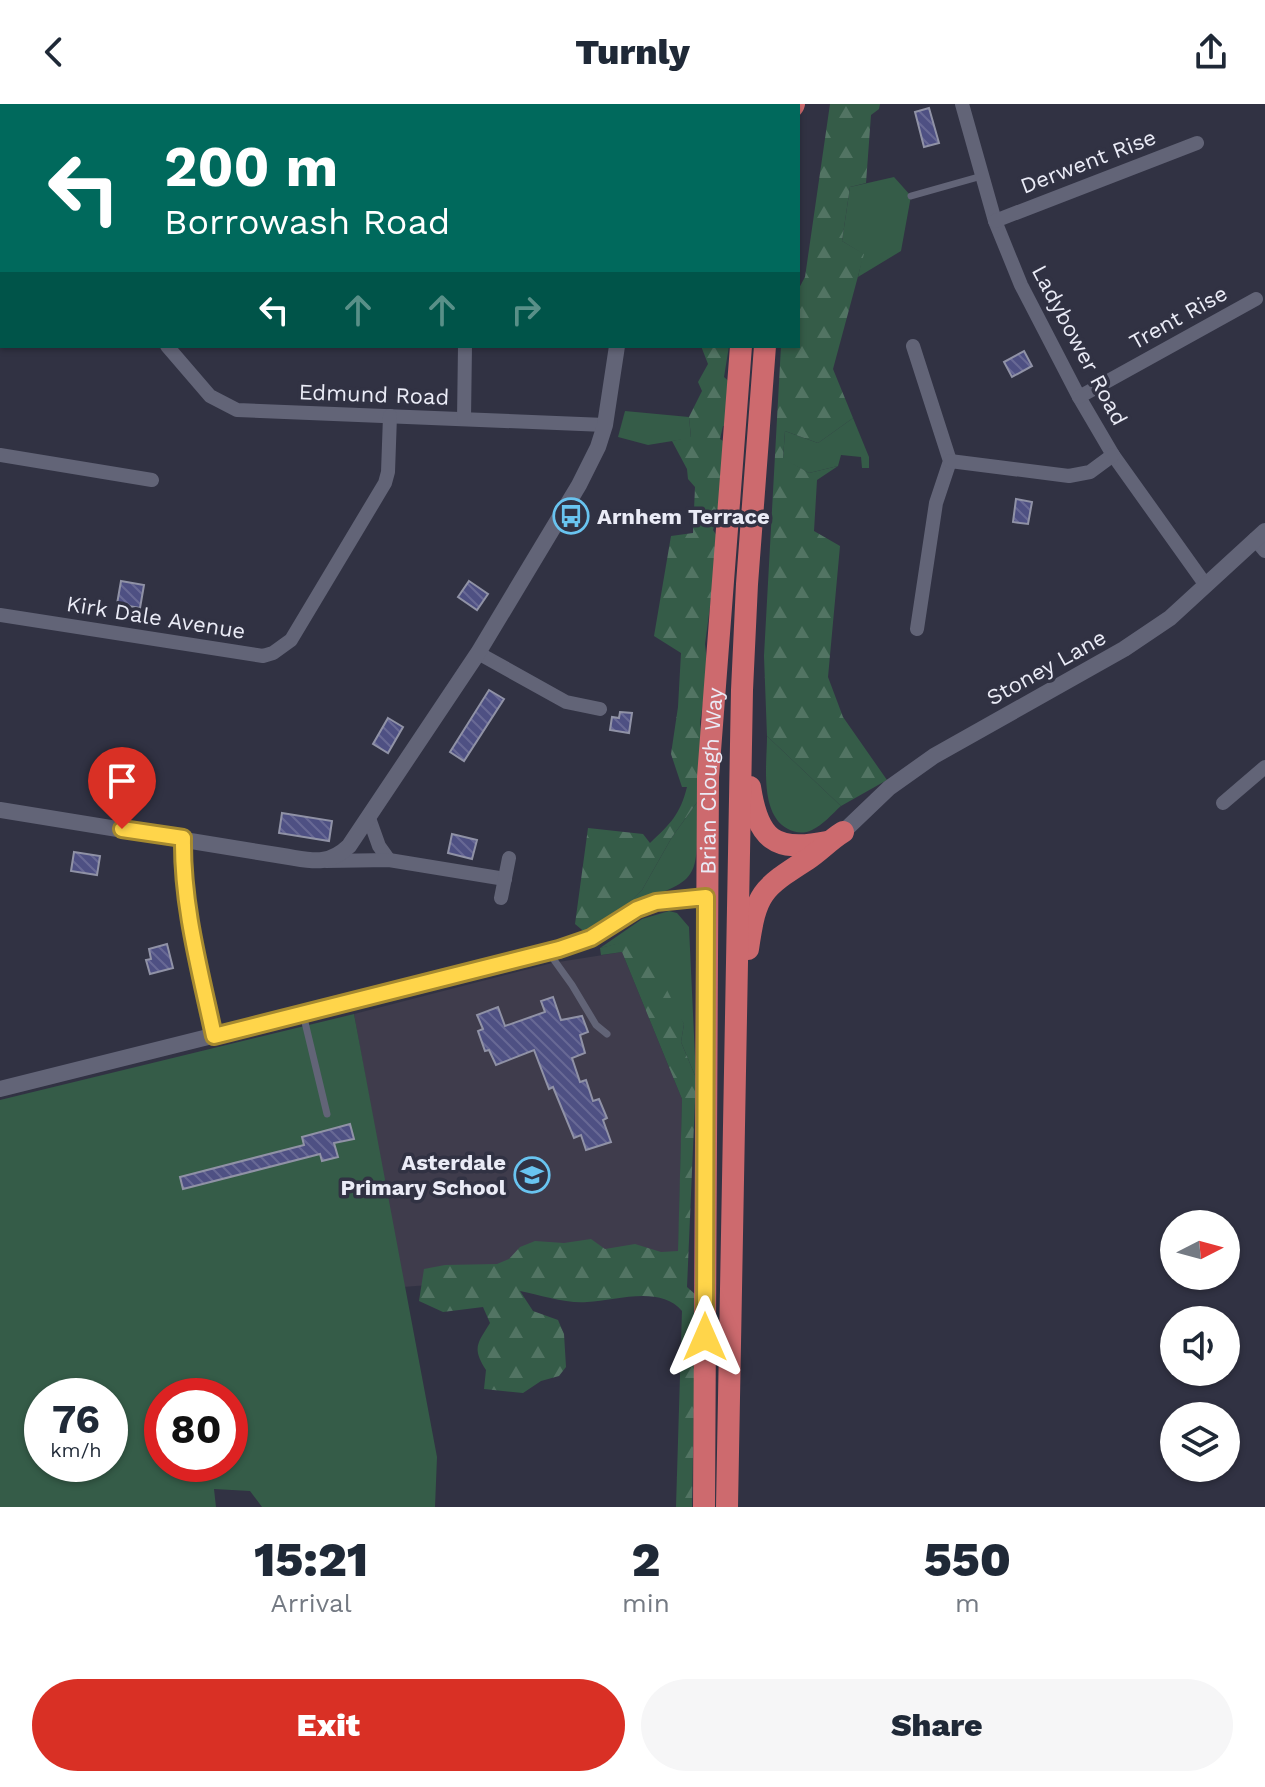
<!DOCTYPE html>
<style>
body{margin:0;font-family:"Work Sans",sans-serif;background:#f6f6f7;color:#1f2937;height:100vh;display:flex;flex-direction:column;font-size:30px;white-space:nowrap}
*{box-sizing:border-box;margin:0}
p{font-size:26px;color:#747a83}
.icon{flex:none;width:44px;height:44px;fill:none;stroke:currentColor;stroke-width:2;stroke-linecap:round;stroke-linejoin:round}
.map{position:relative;height:1403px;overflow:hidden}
.sheet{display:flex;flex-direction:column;background:#fff;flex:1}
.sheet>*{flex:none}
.guide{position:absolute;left:0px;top:0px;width:800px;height:244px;box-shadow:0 2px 6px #0004;background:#00695c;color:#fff;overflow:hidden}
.needle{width:52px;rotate:84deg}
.controls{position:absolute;left:1160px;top:1106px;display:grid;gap:16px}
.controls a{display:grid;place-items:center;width:80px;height:80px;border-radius:50%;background:#fff;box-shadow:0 2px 6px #0004;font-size:40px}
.speed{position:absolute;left:24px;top:1274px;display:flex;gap:16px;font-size:40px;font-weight:700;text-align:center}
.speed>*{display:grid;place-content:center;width:104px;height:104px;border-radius:50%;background:#fff;box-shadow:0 2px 6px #0004;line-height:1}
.speed small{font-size:20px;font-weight:400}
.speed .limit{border:12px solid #d22;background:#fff;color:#111}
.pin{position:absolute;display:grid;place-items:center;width:68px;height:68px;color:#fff;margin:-82px -34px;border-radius:50% 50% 50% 0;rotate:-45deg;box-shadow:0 0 8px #0007}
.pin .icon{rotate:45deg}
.me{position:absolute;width:88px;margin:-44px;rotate:0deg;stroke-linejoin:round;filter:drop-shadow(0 0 6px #0008)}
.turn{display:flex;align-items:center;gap:28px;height:168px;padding:0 32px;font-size:36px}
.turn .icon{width:104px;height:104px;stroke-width:2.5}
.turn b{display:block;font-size:56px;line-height:68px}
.lanes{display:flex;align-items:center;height:76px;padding:0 32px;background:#0003;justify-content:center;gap:40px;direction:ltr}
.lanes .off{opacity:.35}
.eta{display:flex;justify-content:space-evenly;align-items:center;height:136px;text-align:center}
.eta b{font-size:48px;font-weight:800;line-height:56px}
.action{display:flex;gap:16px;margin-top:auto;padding:16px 32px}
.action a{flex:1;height:92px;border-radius:48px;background:#d93025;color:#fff;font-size:32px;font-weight:800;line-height:92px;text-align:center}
.action a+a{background:#f6f6f7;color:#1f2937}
header{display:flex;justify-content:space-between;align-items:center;height:104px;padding:0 32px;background:#fff;font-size:36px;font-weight:800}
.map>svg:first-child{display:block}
.education{fill:#3f3c4c}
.green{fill:#355c48;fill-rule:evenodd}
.forest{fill:url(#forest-firs)}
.building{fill:url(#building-back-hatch);stroke:#9092a6;stroke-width:2}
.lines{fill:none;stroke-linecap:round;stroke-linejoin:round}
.service{stroke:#626477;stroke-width:7}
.minor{stroke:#626477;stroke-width:14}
.tertiary{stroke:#626477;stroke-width:16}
.trunk{stroke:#cd6a6e;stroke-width:22}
.route-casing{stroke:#a68a30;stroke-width:20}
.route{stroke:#ffd54a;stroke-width:14}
.labels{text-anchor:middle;stroke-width:7;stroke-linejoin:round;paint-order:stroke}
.street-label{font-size:22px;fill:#eaebf6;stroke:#313243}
.poi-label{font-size:22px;font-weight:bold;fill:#eaebf6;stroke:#313243;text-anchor:start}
</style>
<header><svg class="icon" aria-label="back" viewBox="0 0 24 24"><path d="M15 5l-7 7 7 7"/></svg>Turnly<svg class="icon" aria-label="share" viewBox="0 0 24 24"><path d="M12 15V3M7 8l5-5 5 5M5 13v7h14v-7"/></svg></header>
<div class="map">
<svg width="1265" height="1403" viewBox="0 0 1265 1403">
<defs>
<pattern id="forest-firs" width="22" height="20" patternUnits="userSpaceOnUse" patternTransform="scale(2)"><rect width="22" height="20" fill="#355c48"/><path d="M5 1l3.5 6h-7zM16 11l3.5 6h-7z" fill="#527463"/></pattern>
<pattern id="building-back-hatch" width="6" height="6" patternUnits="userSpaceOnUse" patternTransform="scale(2)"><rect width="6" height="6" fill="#4e5083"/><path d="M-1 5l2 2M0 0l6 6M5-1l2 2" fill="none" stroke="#686995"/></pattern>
</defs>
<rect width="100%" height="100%" fill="#313243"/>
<!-- education -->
<polygon class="education" points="622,848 682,995 678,1162 403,1183 354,910 552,859"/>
<!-- green -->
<g class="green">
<polygon points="894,73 911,92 901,147 858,173 863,150 842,137 850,83"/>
<polygon points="625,307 689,313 691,334 648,341 618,333"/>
<polygon points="853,314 869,353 869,364 862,364 861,353 841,351 838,362 809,369 783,355 785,327 818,339"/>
<path d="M767 632 841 702C832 710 823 721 812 726 804 730 795 729 788 725 759 710 767 659 767 632Z"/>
<path d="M698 697C696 779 704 774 625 802L642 786 672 733Z"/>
<polygon points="669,807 677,809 689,823 696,974 681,938 684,920 631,837 600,844 642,815"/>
<path d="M354 910 437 1353 435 1403H262L250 1387 214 1385 216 1403H0V996ZM42 1292H110V1360H42ZM162 1292H230V1360H162Z"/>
</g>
<!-- forest -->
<g class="forest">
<polygon points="830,0 880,0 879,5 871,11 866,79 850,83 842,137 864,150 833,265 853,314 818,339 785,327 783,354 809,369 838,362 817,376 814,427 840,442 828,573 843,613 887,676 841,702 767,632 764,552 781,242 798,242 798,186 805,173"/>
<path d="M701 242H729L724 273 733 281 732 320 723 322 720 335 728 340 722 400 713 426 719 435 705 540 708 567 700 618 703 648 698 697 672 733 642 786 610 817 587 830 575 820 588 724 643 730 650 739C670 720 680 711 687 683H682L671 650 678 603 681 549 654 532 671 432 693 429 695 383 688 375 687 365 672 337 691 333 689 313 702 287 698 278 708 260Z"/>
<path d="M631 836 664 880 684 920 681 938 696 974 687 1183 696 1191 692 1403H676L682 1207C661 1181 617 1196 587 1198 568 1200 540 1191 520 1187L533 1207 558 1216 564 1230 566 1263 559 1272 541 1277 523 1289 484 1285 486 1266C472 1244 477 1240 490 1219L483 1203 443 1208 419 1197 424 1165 445 1161 497 1160 509 1155 520 1143 535 1137 564 1139 591 1135 605 1145 635 1140 661 1148 678 1147 682 995 622 848 601 851 600 844Z"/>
</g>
<!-- building -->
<g class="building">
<polygon points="929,4 939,39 924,43 915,8"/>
<polygon points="1024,247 1032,262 1012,273 1004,258"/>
<polygon points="1016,395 1032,398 1028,420 1013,418"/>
<polygon points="121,477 144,481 140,504 117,500"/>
<polygon points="469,477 488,490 477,506 458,493"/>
<polygon points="489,586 504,595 464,657 450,648"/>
<polygon points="620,608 632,609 629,629 610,626 612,613 619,614"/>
<polygon points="388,614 403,623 388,649 373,640"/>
<polygon points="282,709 332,717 329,737 279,729"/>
<polygon points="452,730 477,736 472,755 448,749"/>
<polygon points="74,748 100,752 97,771 71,767"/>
<polygon points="167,840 173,864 150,870 146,856 151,855 149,845"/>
<polygon points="553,893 561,916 582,912 588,928 580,931 585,949 572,954 580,978 586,976 593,997 599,995 607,1014 603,1016 611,1038 586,1046 581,1031 574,1034 553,983 549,985 534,946 496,961 489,946 485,947 478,927 483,925 477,911 498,903 505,922 545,908 541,897"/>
<polygon points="350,1020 354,1035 334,1039 338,1053 322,1057 320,1050 183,1085 180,1073 304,1041 302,1033"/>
</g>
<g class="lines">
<!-- service -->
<g class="service">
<polyline points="911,92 982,72"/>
<polyline points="549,849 572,881 596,921 607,930"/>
<polyline points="303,910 327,1010"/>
</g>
<!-- minor -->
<g class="minor">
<polyline points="389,0 389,2"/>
<polyline points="962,0 995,117 1021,181 1079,293 1113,351 1205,480"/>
<polyline points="995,117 1197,39"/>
<polyline points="0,146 2,147"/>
<polyline points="167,242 210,292 237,306 605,321"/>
<polyline points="913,242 950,357 936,399 917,525"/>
<polyline points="1079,293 1256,195"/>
<polyline points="464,315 465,242"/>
<polyline points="0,351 152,376"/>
<polyline points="950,357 1069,372 1090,368 1113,351"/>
<polyline points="1255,435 1265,447"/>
<polyline points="0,511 263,552 273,549 291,536 385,379 388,368 390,312"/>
<polyline points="478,549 566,598 600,605"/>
<polyline points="1223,699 1265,663"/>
<polyline points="369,714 379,742 389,756"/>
<path d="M183 734C182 802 200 866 214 932"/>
<polyline points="326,757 389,756 505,775"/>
<polyline points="501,794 509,754"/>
</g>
<!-- tertiary -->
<g class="tertiary">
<polyline points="589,0 589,2"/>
<path d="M0 706 283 752C310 756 327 763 349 742L478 549 579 381 598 343 605 321 617 242"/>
<polyline points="843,728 889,684 934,652 1124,545 1170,514 1265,427"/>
<polyline points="0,985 559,845 591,834 637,805 656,798 706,793"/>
</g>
<!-- trunk -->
<g class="trunk">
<polyline points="771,2 772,0"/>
<polyline points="793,2 794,0"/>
<path d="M750 683C758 735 774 749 827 738"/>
<path d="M748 845C756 789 761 785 808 755 820 747 830 736 843 728"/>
<path id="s1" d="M704 1403 708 673 741 242"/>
<polyline points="727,1403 742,586 747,480 765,242"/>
</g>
</g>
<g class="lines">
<defs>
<path id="route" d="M122 725 183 734C182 802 200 866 214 932L559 845 591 834 637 805 656 798 706 793 705 1233"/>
</defs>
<!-- route casing -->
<use href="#route" class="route-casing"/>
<!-- route -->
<use href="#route" class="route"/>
</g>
<!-- icons -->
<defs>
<symbol id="bus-ring" viewBox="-11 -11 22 22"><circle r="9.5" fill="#313243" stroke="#69c4f0" stroke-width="1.5"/><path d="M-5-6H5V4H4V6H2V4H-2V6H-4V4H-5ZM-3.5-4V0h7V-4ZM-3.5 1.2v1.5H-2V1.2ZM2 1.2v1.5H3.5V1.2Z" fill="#69c4f0"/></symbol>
<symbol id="school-ring" viewBox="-11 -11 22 22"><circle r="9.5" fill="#313243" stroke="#69c4f0" stroke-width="1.5"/><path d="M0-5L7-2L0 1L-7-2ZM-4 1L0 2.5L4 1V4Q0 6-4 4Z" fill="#69c4f0"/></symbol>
</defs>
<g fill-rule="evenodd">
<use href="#bus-ring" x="551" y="392" width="40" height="40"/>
<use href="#school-ring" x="512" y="1051" width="40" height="40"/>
</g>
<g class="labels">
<!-- street labels -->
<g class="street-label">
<text transform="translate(1088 57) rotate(-21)" y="8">Derwent Rise</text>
<text transform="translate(1178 213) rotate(-29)" y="8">Trent Rise</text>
<text transform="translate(1080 241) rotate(62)" y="8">Ladybower Road</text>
<text transform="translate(374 290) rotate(2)" y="8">Edmund Road</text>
<text transform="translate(156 513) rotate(9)" y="8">Kirk Dale Avenue</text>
<text transform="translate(1046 563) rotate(-29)" y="8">Stoney Lane</text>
<text dy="8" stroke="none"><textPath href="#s1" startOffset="726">Brian Clough Way</textPath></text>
</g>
<!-- poi labels -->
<g class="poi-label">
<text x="597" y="420">Arnhem Terrace</text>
<text x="506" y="1066" text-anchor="end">Asterdale<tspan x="506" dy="25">Primary School</tspan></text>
</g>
</g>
</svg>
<div class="controls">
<a><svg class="needle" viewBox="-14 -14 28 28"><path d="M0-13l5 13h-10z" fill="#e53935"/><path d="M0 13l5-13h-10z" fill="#747a83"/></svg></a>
<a><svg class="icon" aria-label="sound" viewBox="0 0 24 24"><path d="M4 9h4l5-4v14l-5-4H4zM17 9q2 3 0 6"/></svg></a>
<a><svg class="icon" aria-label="layers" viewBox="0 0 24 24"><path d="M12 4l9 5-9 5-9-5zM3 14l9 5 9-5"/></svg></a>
</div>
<div class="speed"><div>76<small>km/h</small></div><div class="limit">80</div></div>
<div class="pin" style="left:122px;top:725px;background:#d93025"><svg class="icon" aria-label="arrive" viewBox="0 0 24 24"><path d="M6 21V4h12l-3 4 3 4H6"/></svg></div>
<svg class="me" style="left:705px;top:1233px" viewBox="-20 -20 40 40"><path d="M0-17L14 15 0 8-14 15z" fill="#ffd54a" stroke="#fff" stroke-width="4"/></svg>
<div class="guide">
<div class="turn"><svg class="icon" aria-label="left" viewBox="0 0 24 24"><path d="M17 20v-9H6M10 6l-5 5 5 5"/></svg><div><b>200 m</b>Borrowash Road</div></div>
<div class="lanes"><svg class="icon" aria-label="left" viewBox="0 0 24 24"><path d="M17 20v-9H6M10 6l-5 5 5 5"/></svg><svg class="icon off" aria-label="ahead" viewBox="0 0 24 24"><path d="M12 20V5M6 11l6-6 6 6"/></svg><svg class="icon off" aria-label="ahead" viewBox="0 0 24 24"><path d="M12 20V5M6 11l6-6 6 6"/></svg><svg class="icon off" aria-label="right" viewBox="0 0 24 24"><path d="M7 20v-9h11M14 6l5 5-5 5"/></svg></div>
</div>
</div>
<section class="sheet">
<div class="eta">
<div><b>15:21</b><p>Arrival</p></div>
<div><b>2</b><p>min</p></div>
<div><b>550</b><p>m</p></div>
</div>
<div class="action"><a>Exit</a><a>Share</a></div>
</section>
